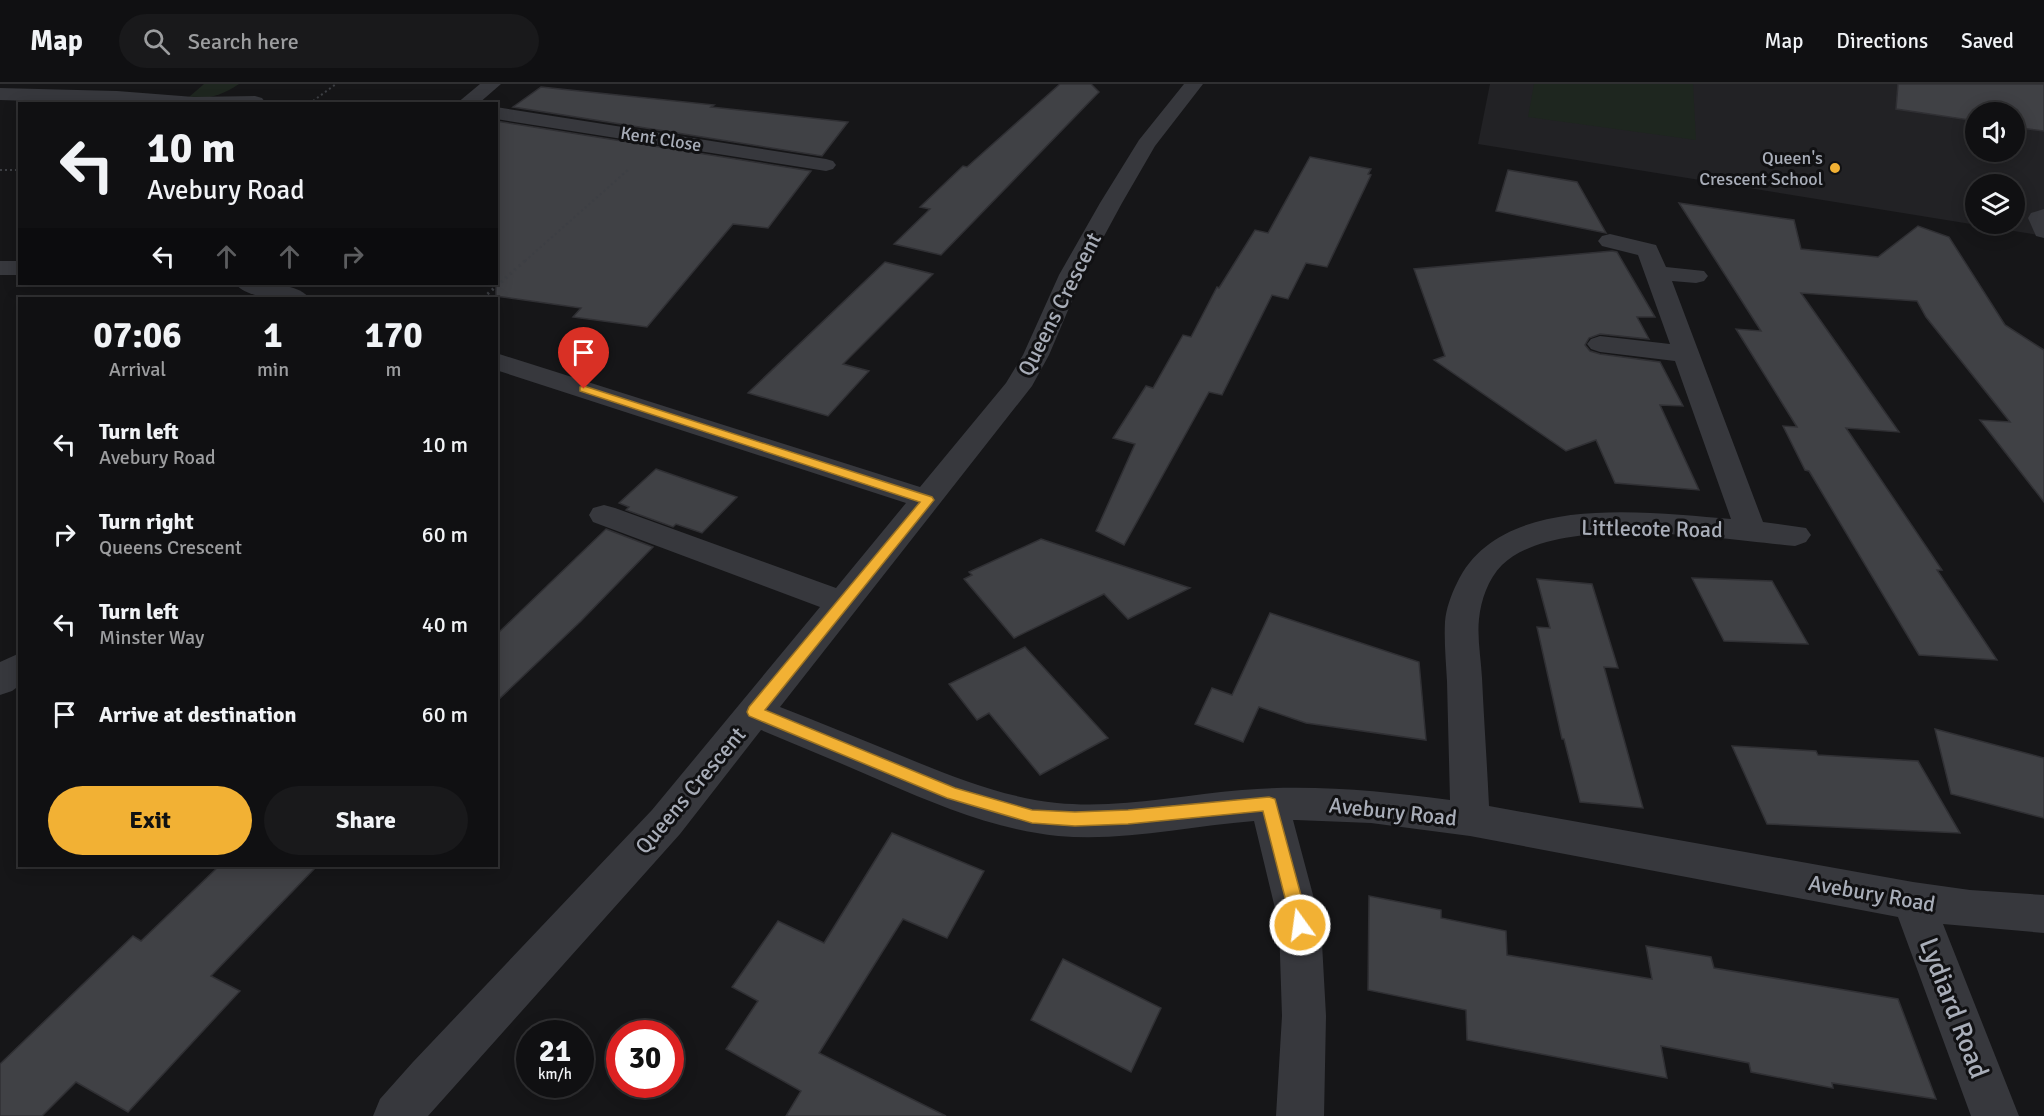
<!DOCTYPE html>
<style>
body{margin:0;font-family:Signika,sans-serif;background:#19191b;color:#f1f3f6;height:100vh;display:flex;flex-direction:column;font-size:22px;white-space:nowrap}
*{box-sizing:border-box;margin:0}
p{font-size:20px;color:#9c9d9f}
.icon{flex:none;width:33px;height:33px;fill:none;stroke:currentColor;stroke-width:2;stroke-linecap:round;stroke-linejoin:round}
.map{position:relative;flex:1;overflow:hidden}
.details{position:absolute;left:18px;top:213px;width:480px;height:570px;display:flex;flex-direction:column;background:#101012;border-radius:0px;box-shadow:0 3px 15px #0003,0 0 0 2px #303032}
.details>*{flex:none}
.top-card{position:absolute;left:18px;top:18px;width:480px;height:183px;border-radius:0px;box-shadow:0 3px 15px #0003,0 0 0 2px #303032;background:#101012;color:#f1f3f6;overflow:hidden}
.tools{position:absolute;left:1965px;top:18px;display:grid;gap:12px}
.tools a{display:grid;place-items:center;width:60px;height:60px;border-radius:50%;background:#101012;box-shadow:0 3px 15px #0003,0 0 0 2px #303032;font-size:30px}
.speed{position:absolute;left:516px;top:936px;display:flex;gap:12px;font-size:30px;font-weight:700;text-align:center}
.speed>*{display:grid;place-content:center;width:78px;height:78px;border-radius:50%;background:#101012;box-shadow:0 3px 15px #0003,0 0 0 2px #303032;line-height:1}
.speed small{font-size:15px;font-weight:400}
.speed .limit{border:9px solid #d22;background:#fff;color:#111}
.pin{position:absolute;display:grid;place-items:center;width:51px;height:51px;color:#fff;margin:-62px -26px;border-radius:50% 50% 50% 0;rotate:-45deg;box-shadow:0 0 6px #0007}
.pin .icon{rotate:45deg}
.me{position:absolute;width:66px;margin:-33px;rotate:346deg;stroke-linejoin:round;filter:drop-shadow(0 0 4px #0008)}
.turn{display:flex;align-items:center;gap:21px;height:126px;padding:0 30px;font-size:27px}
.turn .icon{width:78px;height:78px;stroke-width:2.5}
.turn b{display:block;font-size:42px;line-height:51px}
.lanes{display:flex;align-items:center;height:57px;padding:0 30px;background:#0003;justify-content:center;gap:30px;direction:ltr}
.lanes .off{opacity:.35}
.eta{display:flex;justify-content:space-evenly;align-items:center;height:102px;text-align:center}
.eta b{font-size:36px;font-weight:700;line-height:42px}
.primary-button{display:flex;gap:12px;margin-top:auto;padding:12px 30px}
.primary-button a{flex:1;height:69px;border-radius:36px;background:#f2b134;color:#111;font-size:24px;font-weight:700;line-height:69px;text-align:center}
.primary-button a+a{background:#19191b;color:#f1f3f6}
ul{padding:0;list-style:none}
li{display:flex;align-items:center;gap:18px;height:90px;padding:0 30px}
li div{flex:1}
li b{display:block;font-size:22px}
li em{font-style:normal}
header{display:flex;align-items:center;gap:36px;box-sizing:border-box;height:84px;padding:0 30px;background:#101012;border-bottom:2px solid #303032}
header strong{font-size:28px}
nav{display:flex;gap:33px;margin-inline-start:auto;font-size:21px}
.search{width:420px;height:54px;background:#19191b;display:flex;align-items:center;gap:15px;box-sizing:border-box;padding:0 21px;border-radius:33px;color:#9c9d9f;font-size:22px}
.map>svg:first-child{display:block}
.built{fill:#222225;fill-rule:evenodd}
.green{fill:#1e261f}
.building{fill:#404145;stroke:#303034;stroke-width:1.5}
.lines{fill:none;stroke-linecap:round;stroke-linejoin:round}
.path-far1{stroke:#3d3f44;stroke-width:2;stroke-dasharray:2 3;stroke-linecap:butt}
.path{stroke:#3d3f44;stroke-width:3;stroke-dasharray:2 4;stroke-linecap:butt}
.minor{fill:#37383d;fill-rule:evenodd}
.route{fill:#f2b134;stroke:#9d7322;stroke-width:1.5}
.poi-dot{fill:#f2b134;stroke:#111113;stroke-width:2}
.labels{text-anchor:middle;stroke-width:6;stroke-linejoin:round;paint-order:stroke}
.far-street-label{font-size:18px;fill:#a8adb8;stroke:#111113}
.far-poi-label{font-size:18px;fill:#a8adb8;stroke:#111113;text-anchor:end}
.street-label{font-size:22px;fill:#a8adb8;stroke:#111113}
.near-street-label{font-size:27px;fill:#a8adb8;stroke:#111113}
</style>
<header>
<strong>Map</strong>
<div class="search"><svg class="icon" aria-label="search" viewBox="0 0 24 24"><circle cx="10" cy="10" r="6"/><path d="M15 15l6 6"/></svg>Search here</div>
<nav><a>Map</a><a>Directions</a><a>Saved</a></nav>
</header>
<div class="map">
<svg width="2044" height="1032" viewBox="0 0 2044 1032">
<rect width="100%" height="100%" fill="#161618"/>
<!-- built -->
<path class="built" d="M1490 0H2044V152L1478 60ZM1976 28H2014V68H1976ZM1976 100H2014V140H1976Z"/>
<!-- green -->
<g class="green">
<path d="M204 0H239C222 11 209 16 189 13Z"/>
<polygon points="1534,0 1693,0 1696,56 1528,33"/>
</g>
<!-- building -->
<g class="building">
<polygon points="1060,0 1091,0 1099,8 941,171 894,160 930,125 920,123 963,82 967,83"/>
<polygon points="1898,0 2044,0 2044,47 2014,43 2014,28 1976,28 1976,37 1896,25"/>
<polygon points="541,3 714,21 711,23 848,38 822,72 513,23"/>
<polygon points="496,37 811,87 768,144 733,140 647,243 573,233 581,224 496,212"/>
<polygon points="1310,73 1371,85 1368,90 1371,91 1327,183 1306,179 1288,215 1272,211 1222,311 1209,308 1124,461 1096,447 1135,360 1113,354 1146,302 1153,304 1183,251 1191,253 1217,203 1219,204 1255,146 1268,149"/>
<polygon points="1508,86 1577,98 1606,149 1496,127"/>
<polygon points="1679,119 1794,136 1801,165 1878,173 1918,142 1949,153 2005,241 2044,266 2044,418 1980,336 2010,338 1926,233 1917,217 1801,209 1899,348 1846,344 1942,486 1937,486 1997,576 1919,571 1809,387 1805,386 1783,342 1797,343 1736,245 1761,247"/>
<polygon points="1612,167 1617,168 1655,233 1637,233 1649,255 1600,250 1589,254 1585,261 1590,267 1600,270 1660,278 1683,322 1660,321 1699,406 1615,399 1596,356 1566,367 1434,276 1445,272 1414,185"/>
<polygon points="885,178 933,190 843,280 869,287 828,332 748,309"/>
<polygon points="656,385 737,413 702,449 676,440 673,443 626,426 629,423 619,419"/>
<polygon points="606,445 653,463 581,537 496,618 496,551"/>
<polygon points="1041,455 1105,476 1190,504 1128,535 1104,510 1014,554 964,495 972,491 969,488"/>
<polygon points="1692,494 1772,497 1808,560 1724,557"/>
<polygon points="1537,495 1592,500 1618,584 1604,583 1643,724 1580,718 1564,655 1562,655 1537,543 1550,544"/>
<polygon points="1270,529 1419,578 1426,656 1306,639 1259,623 1243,658 1195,640 1212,604 1232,611"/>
<polygon points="1025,563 1108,654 1040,691 989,629 977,636 949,600"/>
<polygon points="1935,645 2044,674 2044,734 1951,710"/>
<polygon points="1732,662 1816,667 1818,671 1918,677 1960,749 1767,740"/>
<polygon points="892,749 984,787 947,854 903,835 819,969 946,1032 786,1032 801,1007 726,965 758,917 732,903 778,837 824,859"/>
<polygon points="219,782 317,782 211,892 240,907 128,1028 76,998 42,1032 0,1032 0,980 133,852 141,857"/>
<polygon points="1369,812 1441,826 1441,834 1506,847 1507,871 1652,895 1646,862 1711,873 1714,884 1898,915 1936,1015 1832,999 1833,1004 1751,988 1749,979 1661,962 1667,994 1467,956 1466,926 1368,906"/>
<polygon points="1063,875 1161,924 1131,988 1031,936"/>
</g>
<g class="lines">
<!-- path-far1 -->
<g class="path-far1">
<polyline points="309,20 336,0"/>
<polyline points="0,86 20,86"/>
<polyline points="525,177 629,85"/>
</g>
<!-- path -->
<polyline class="path" points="483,214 527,175"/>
<!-- minor -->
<g class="minor">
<polygon points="480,0 501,0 478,20 456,20"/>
<path d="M1184 0H1203L1155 62 1122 119 1083 191 1049 271 1032 302 780 623C821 639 861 655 902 672 953 693 1002 713 1057 719 1119 725 1181 711 1242 706 1312 700 1381 707 1450 716 1449 676 1448 637 1447 597 1446 578 1444 558 1445 538 1446 525 1451 511 1457 499 1500 407 1649 429 1731 435L1675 277 1600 268 1591 265 1587 260 1591 255 1600 252 1670 260 1638 171 1602 162 1598 157 1602 152 1610 150 1656 161 1666 183 1704 187 1708 192 1704 197 1696 199 1672 197 1763 438 1806 444 1811 451 1806 458 1795 462C1722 455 1557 428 1502 481 1488 495 1481 516 1479 535 1477 554 1481 575 1482 594 1484 637 1487 679 1489 722L1913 798 1970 806 2044 811V849L1943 840 2019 1032H1971L1898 833 1470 752 1371 739 1296 736H1293L1321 841 1326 932 1324 1032H1276L1282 932 1279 841 1254 737C1189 742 1123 758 1058 752 997 746 940 722 884 698 843 680 802 663 761 646L680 750 428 1032H373L380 1015 413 978 652 726 820 523 593 438 589 431 593 424 604 421 615 424 836 504 906 419 496 286V269L920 403 1006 299 1023 271 1059 191 1100 119 1139 56Z"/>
<polygon points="0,4 117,7 194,13 255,12 262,14 265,18 127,20 0,16"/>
<polygon points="496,23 826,75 833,77 836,81 833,85 826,87 496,35"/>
<polygon points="2044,125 2044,154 2036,152 2028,134 2031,129"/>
<rect x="0" y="177" width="20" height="14"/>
<path d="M236 200C253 198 298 198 309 214 292 216 247 216 236 200Z"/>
<polygon points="20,569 20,601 12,607 0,611 0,578"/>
</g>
</g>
<!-- route -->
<polygon class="route" points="584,302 932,413 934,416 765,626 955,704 1032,726 1075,728 1128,726 1269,713 1275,715 1309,841 1306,847 1300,849 1294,847 1292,841 1263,727 1128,740 1075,742 1032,739 947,714 749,632 747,628 749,623 920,418 580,307 580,303"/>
<!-- markers -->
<circle class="poi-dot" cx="1835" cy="84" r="6"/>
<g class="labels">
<!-- far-street labels -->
<g class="far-street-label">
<text transform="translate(661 55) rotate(9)" y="6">Kent Close</text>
</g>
<!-- far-poi labels -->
<g class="far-poi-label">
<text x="1823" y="80">Queen's<tspan x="1823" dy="21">Crescent School</tspan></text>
</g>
<!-- street labels -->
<g class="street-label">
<text transform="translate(1059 220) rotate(-63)" y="8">Queens Crescent</text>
<text transform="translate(1652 444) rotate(1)" y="8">Littlecote Road</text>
<text transform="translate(690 706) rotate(-50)" y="8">Queens Crescent</text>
<text transform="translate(1393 727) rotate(6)" y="8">Avebury Road</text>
<text transform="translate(1872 809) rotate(10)" y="8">Avebury Road</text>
</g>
<!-- near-street labels -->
<g class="near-street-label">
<text transform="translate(1954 924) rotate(69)" y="9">Lydiard Road</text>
</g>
</g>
</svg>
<div class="tools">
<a><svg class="icon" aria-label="sound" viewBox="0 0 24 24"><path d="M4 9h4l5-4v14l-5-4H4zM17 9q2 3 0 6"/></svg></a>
<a><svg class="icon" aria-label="layers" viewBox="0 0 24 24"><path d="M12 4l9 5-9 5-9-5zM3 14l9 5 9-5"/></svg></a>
</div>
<div class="speed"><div>21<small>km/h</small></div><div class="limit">30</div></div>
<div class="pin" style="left:584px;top:305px;background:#d93025"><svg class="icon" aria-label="arrive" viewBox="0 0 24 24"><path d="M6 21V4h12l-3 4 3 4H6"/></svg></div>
<svg class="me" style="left:1300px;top:841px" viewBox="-20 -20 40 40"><circle r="17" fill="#f2b134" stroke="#fff" stroke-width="3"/><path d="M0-11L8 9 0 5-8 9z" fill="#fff"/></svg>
<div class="top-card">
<div class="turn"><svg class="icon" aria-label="left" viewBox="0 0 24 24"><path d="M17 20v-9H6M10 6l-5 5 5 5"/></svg><div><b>10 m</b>Avebury Road</div></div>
<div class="lanes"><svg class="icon" aria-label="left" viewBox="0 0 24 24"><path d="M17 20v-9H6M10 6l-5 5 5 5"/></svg><svg class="icon off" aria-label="ahead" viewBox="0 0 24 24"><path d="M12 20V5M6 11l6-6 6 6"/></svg><svg class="icon off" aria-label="ahead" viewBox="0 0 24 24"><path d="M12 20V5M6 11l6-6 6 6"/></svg><svg class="icon off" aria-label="right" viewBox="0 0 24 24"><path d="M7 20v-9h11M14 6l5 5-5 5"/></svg></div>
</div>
<section class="details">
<div class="eta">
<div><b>07:06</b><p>Arrival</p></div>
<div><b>1</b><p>min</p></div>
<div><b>170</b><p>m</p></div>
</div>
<ul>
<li><svg class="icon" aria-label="left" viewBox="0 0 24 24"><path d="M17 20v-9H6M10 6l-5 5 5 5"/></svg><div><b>Turn left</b><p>Avebury Road</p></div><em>10 m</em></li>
<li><svg class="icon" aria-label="right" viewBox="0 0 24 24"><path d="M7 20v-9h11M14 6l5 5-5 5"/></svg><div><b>Turn right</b><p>Queens Crescent</p></div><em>60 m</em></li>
<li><svg class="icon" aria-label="left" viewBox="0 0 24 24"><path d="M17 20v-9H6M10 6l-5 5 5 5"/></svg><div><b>Turn left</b><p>Minster Way</p></div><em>40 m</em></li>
<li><svg class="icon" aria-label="arrive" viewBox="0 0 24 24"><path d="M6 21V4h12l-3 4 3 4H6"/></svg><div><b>Arrive at destination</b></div><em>60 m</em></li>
</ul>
<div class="primary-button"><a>Exit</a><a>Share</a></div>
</section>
</div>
